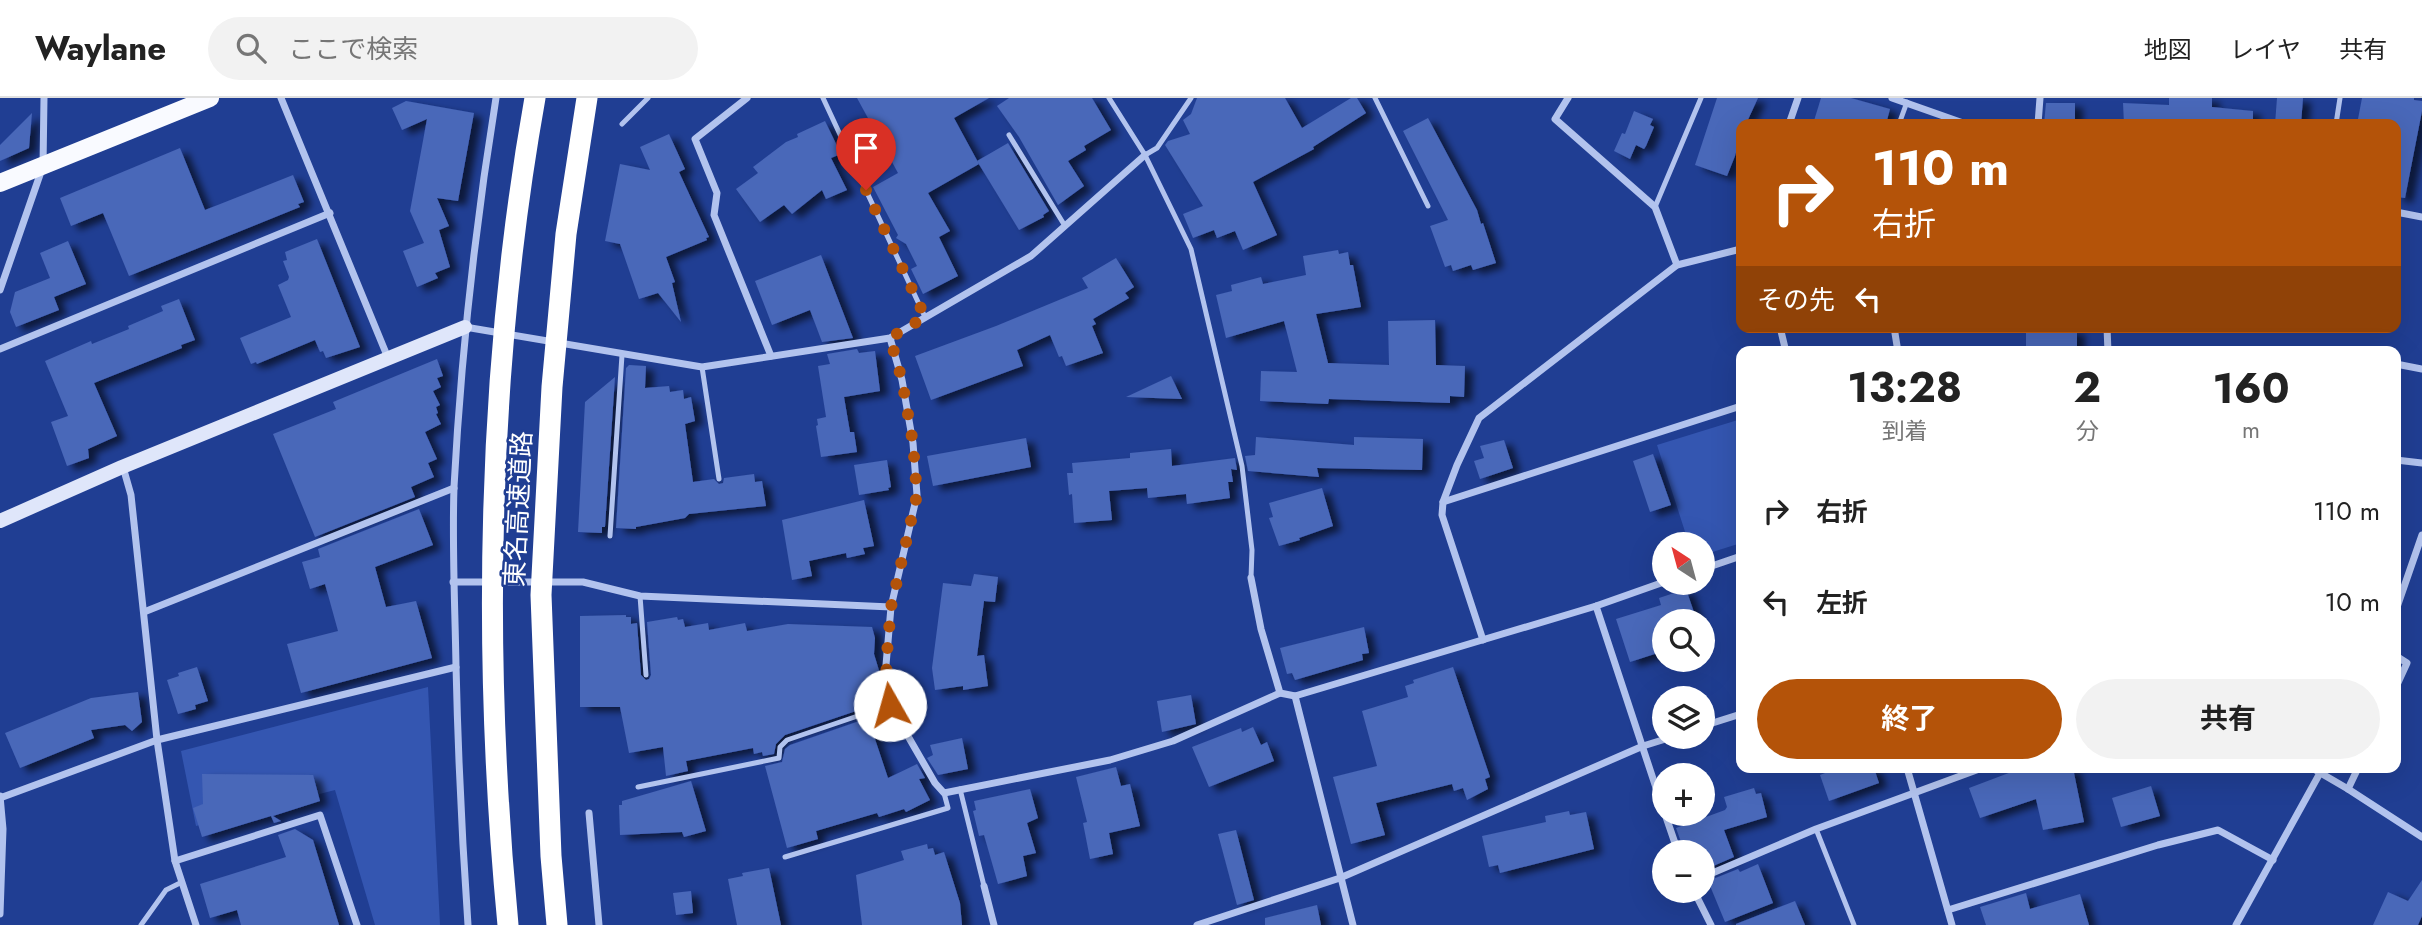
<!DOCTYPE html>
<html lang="ja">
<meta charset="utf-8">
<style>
body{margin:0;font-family:Jost,"Noto Sans JP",sans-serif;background:#f2f2f2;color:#222;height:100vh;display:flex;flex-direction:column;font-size:26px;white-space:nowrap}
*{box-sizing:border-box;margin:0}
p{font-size:23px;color:#767676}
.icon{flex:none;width:38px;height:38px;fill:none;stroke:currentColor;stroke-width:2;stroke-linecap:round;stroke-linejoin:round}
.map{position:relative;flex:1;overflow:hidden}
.details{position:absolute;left:1736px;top:248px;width:665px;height:427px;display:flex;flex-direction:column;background:#fff;border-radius:14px;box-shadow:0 7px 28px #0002}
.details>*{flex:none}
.hud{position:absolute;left:1736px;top:21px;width:665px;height:214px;border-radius:14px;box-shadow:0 7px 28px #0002;background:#b45309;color:#fff;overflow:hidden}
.needle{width:46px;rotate:324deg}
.tools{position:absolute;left:1652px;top:434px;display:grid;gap:14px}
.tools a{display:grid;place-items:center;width:63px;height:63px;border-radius:50%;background:#fff;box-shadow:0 7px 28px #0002;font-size:35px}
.pin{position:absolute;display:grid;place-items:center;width:60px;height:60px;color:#fff;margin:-72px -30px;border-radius:50% 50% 50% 0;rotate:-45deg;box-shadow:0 0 7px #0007}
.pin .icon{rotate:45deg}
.me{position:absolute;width:77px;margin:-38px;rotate:353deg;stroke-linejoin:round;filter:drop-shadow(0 0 5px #0008)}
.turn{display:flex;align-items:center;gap:24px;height:147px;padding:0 21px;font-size:32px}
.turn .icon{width:91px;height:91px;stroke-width:2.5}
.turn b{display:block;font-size:49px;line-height:60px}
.then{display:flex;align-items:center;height:66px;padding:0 21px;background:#0003;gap:14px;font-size:26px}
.eta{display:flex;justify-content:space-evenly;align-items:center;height:119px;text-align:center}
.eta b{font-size:42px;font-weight:700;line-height:49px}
.action{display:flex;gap:14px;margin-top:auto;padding:14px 21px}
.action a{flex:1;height:80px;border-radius:42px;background:#b45309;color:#fff;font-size:28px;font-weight:700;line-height:80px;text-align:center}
.action a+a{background:#f2f2f2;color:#222}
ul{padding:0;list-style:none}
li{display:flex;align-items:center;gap:21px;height:91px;padding:0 21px}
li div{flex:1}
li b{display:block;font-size:26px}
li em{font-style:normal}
header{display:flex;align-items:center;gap:42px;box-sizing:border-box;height:98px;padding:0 35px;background:#fff;border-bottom:2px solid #e0e0e0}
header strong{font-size:33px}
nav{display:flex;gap:38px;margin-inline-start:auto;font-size:24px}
.search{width:490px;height:63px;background:#f2f2f2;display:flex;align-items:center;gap:18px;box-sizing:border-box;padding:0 24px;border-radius:38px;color:#767676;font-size:26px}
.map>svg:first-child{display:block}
.green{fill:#3456b1}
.building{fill:#4967b9;filter:url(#shadow)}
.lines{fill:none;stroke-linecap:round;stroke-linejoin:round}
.lane{stroke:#b2c3ee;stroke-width:5}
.street{stroke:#b2c3ee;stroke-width:7}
.secondary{stroke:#dfe6fa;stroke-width:14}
.primary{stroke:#f9faff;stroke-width:18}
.highway-bridge{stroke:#fff;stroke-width:21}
.route{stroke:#b45309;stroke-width:12;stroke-dasharray:0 21.6}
.labels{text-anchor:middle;stroke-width:5;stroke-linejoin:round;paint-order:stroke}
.street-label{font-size:26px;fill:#fff;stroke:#203e93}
</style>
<header>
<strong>Waylane</strong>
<div class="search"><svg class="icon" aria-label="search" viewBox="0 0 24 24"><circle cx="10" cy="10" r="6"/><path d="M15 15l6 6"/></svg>ここで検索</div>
<nav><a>地図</a><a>レイヤ</a><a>共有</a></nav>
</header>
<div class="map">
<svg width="2422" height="827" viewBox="0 0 2422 827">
<defs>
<filter id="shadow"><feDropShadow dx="8" dy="4.5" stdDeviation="3.5" flood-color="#0009"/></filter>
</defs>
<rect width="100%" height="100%" fill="#203e93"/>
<!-- green -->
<g class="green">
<polygon points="1741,321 1741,445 1703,457 1703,446 1689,446 1657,347"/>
<polygon points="428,589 440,827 375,827 335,692 196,728 181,653"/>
</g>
<!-- building -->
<g class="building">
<polygon points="857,0 989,0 954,20 979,66 928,95 950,133 939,139 958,178 923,196 911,171 917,168 906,146 896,140 898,137 873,89 898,75"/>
<polygon points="1009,0 1092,0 1111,32 1084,48 1086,52 1068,63 1084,88 1058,107 1019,39 997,8"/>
<polygon points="1197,0 1285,0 1302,30 1351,0 1357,0 1366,15 1313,49 1314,51 1253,84 1277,137 1243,152 1235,133 1217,140 1214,132 1193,140 1183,116 1203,108 1165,47 1168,43 1190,36 1183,22 1191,16"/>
<polygon points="1717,0 1758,0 1746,26 1741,26 1741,35 1735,58 1727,78 1695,67"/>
<polygon points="1821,0 1851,0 1890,11 1886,26 1813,26"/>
<polygon points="2169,0 2212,0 2212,9 2253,13 2253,26 2124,26 2123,5 2169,7"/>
<polygon points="2277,0 2303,0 2301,26 2275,26"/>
<polygon points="2362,0 2414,0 2414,2 2422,3 2422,13 2405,100 2396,99 2396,26 2358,21"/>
<polygon points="406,3 474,15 458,103 437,100 449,128 439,132 450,169 435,175 438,180 417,189 403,153 424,145 410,113 427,21 402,32 392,10"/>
<polygon points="2046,5 2075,5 2075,26 2044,26"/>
<polygon points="1634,13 1653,21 1650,27 1654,29 1646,48 1644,51 1636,47 1630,61 1614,53 1622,35 1625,36"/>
<polygon points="32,15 29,50 0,63 0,47"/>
<polygon points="1428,20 1477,112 1481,126 1483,125 1496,165 1473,172 1471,167 1453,173 1451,167 1445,169 1430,128 1448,122 1403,33"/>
<polygon points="825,23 841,56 831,60 847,92 826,101 822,92 792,116 784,107 760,124 736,91 758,75 753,69 786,44 798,39 797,36"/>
<polygon points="669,36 685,71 679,74 709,139 706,140 707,142 666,159 675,184 672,185 681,224 658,195 639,201 620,146 605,143 620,66 650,72 640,49"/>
<polygon points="1008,45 1049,113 1043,117 1044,119 1019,132 977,63"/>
<polygon points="180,50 205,112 293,77 304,104 298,106 300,109 129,178 103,115 71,128 60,100"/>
<polygon points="317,141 360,249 326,260 323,253 320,254 315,242 257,266 256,264 251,266 240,240 291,219 278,187 288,182 289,179 283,163 287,162 285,154"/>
<polygon points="68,143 86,186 54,199 59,212 16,229 10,214 15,194 50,180 40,155"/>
<polygon points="1338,152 1339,156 1348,154 1350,167 1353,167 1361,209 1316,216 1328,265 1389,267 1388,223 1435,222 1436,267 1465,268 1464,299 1450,298 1450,305 1329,301 1328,306 1260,303 1261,273 1297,274 1284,223 1226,240 1216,197 1232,193 1231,187 1261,179 1263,186 1306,177 1303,158"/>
<polygon points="821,157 853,240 822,244 810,212 772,227 755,183"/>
<polygon points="1116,160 1134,189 1125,195 1129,200 1093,221 1096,226 1092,228 1103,255 1066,268 1062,258 1059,259 1050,237 1017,252 1023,268 931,302 915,258 996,228 1088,190 1082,180"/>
<polygon points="179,201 195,242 181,247 182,250 94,285 117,338 88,351 89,360 67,368 51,324 68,318 45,263 91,243 92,246 129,231 128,228 163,213 161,208"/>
<polygon points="2052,232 2077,232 2077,254 2026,254 2026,235 2052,235"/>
<polygon points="857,251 859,255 875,253 880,293 844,299 850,334 854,334 857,354 821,359 816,328 818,327 817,321 826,319 818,268 830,266 827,256"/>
<polygon points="437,261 443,278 437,280 441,289 433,293 440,307 436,309 438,315 436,316 441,326 425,334 437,361 428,365 434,379 411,389 415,399 315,439 273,336 336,311 333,304"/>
<polygon points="629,267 646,268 645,290 669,288 670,294 683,292 684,301 691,299 695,323 685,326 693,384 714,381 719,386 723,385 724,380 754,376 755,384 762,383 766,408 689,416 685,420 636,429 636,431 616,430 626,270"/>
<polygon points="1171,278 1182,301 1126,299"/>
<polygon points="615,279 605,429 602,429 602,435 578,434 585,304"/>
<polygon points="1256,339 1354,347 1354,339 1423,341 1422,372 1317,370 1319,379 1248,373 1245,358 1255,357"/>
<polygon points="1026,340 1031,369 933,388 927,358"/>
<polygon points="1504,342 1513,370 1480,381 1474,363 1484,360 1480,348"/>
<polygon points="1171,351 1172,368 1235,360 1237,372 1231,371 1233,384 1228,384 1230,400 1187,406 1186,396 1148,400 1147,390 1109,393 1112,422 1074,425 1072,396 1069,397 1067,375 1073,375 1072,365 1130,360 1130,355"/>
<polygon points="1653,356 1671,407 1650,414 1633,363"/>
<polygon points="887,362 891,389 888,390 889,392 859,397 854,367"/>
<polygon points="1322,390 1333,428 1299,440 1300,442 1279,448 1269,420 1273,419 1269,405"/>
<polygon points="864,402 874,448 863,450 865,456 847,460 846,455 809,463 812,478 792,482 782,422"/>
<polygon points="419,411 433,447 375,469 386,509 416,503 432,560 301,595 287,546 338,533 325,486 310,491 302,464 320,459 318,451"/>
<polygon points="974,476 998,479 995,504 984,503 977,558 984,557 988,588 963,592 963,588 935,592 932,570 943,485 971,488"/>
<polygon points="1686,491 1697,523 1664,523 1664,553 1630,564 1616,521 1661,507 1659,500"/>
<polygon points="626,517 626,519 631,519 631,526 637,525 641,577 646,582 649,581 651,577 647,524 677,519 678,522 683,521 685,529 708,525 709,532 745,525 747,533 788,526 872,529 875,540 874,556 881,579 883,594 862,601 865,610 785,637 776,646 774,656 763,658 762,654 754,656 753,650 686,663 688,673 666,678 663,649 629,655 620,609 580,609 580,518"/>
<polygon points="1364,529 1369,555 1362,556 1363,562 1295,582 1292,575 1287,576 1280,550"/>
<polygon points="197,569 208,603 195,607 196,611 178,616 167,582 179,578 178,575"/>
<polygon points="1453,569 1490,679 1485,681 1488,691 1467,702 1463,690 1454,693 1452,686 1376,705 1385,737 1351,746 1333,679 1377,668 1362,613 1408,599 1405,588 1414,585 1413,582"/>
<polygon points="138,594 142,624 132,633 125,627 91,632 94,640 20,670 5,635 91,600"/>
<polygon points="1191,597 1196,626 1162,634 1157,603"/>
<polygon points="868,620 888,680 917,666 925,680 919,681 930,702 906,714 904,711 879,719 877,715 816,733 818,741 787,750 765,668 782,664 785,651 790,647"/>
<polygon points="1253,629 1261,647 1267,644 1274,663 1209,689 1192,649 1241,630 1242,634"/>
<polygon points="962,640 968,671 938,677 927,660 933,657 930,647"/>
<polygon points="1116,669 1121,688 1130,686 1140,728 1109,735 1113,756 1090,761 1083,725 1087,724 1076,679"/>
<polygon points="1838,670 1874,670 1879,685 1829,703 1820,677"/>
<polygon points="2022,670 2073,670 2084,724 2043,732 2036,701 1980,720 1969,690"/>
<polygon points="202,676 313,677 320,703 273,718 281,723 274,725 271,718 202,739 193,710 203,706"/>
<polygon points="691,683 706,733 684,739 682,734 620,737 619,707 622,707 622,703"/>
<polygon points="2151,688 2160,718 2121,729 2112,700"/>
<polygon points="1754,690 1756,696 1761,695 1767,719 1724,732 1734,759 1704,772 1703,754 1692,754 1687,743 1681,744 1676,730 1725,712 1727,709 1724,699"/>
<polygon points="1030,691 1038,720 1027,725 1036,755 1023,758 1027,778 998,786 984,737 979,738 973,713 976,712 974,703"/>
<polygon points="1569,713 1570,717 1586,714 1594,751 1500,775 1498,767 1489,769 1482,738 1546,724 1545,718"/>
<polygon points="295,731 313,742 339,827 241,827 237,812 210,820 200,786 286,759 278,737"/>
<polygon points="1236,732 1254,802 1237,807 1218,736"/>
<polygon points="927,746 928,751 933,750 935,757 944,754 960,805 962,827 862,827 856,777 904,762 901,753"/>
<polygon points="1758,766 1773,805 1725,824 1708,783 1738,771 1740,774"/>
<polygon points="769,770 781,827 737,827 728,781 743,778 742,775"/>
<polygon points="2422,782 2422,818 2418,827 2373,827 2388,794 2408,803"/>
<polygon points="691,793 693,815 676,817 673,795"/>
<polygon points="2026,795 2030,811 2080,796 2089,827 1986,827 1980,809"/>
<polygon points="1795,803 1805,827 1736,827 1736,826"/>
<polygon points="1317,807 1321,827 1265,827 1265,820"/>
</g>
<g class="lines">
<!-- lane -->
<g class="lane">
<polyline points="823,0 925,219"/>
<polyline points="1109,0 1145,57 1191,151 1242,368 1252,452 1251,480"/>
<polyline points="1375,0 1428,108"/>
<polyline points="622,26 648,0"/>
<polyline points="1899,26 1907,4"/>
<polyline points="2336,26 2340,0"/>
<polyline points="1009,37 1065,128"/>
<polyline points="1145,57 1157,50 1191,0"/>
<polyline points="1655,109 1701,0"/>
<polyline points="702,269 719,381"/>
<polyline points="610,438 622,257"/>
<polyline points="640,498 646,577"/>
<polyline points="638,689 779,660 780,649 787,642 890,607"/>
<polyline points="960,691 984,788"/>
<polyline points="1816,731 1854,827"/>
<polyline points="785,759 948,710 944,695"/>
<polyline points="141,827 166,792 182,784"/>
</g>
<!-- street -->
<g class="street">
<polyline points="281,0 388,260"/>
<polyline points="747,0 695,41 717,95 714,117 771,258"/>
<polyline points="1568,0 1555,21 1655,109 1677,167"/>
<polyline points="1892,0 1966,26"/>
<polyline points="1789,26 1798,0"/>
<polyline points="2038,26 2040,0"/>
<polyline points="2396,114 2422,119"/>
<polyline points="0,192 43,68 44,0"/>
<polyline points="465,229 702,269 890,240 1031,158 1145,57"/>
<polyline points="1780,229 1786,254"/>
<polyline points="1894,229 1898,254"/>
<polyline points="2107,229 2108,254"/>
<polyline points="890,240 902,282 913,345 917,397 891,509 886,567 890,607 935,685 944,695 1110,662 1173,643 1280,595"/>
<polyline points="0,251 330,115"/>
<polyline points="2122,254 2294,254"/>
<polyline points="2396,266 2422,271"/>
<polyline points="2396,362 2422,365"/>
<polyline points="123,369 131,397 157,642 175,763 196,827"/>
<polyline points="1443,404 1741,308"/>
<polyline points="1703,471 1741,458"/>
<polyline points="1251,480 1261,531 1280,595 1295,598 1596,508 1664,484"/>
<polyline points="453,484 583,484 640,498 891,509"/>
<polyline points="1596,508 1664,714"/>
<polyline points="2396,512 2422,437"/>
<polyline points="144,514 454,390"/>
<polyline points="1483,542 1442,417 1443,404 1457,367 1479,320 1677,167 1741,151"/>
<polyline points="2396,558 2407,565 2396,589"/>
<polyline points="1295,598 1353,827"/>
<polyline points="1703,628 1741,616"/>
<polyline points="1907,670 1952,827"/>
<polyline points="2312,670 2348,691 2422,739"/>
<polyline points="2348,691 2358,670"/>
<polyline points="0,698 3,731 0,816"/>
<polyline points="0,700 157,642 456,569"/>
<polyline points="589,715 599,827"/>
<polyline points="1665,716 1678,754"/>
<polyline points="175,763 320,717 357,827"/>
<polyline points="1703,779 1816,731 1982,670"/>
<polyline points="984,788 994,827"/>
<polyline points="1694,793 1711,827"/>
<polyline points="1948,812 2158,747 2218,732 2273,762"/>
<path d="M468 827C462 741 458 655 456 568 455 508 452 449 454 389 461 258 475 129 496 0"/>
<polyline points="1197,827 1340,780 1643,648 1672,639"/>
<polyline points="2236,827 2320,675"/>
</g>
<!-- secondary -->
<polyline class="secondary" points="0,423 122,369 465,229"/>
<!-- primary -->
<polyline class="primary" points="0,85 210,0"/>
<!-- highway-bridge -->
<g class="highway-bridge">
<path d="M508 827C482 556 487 268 535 0"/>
<polyline points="557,827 551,758 541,497 552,289 566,136 587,0"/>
</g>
</g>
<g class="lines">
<!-- route -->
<polyline class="route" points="866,92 925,219 890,240 902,282 913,345 917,397 891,509 886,567 890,607"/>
</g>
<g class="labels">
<!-- street labels -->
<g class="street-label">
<text transform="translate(518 411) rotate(-87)" y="9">東名高速道路</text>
</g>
</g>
</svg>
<div class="tools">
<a><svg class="needle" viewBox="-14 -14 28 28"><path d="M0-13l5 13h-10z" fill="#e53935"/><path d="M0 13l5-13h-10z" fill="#767676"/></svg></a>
<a><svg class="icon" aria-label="search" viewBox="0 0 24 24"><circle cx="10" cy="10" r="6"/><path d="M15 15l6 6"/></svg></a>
<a><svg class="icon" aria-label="layers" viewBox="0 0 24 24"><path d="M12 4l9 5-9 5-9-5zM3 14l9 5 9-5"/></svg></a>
<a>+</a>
<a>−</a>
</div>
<div class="pin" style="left:866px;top:92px;background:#d93025"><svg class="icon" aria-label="arrive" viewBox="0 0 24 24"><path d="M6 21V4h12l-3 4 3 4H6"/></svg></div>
<svg class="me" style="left:890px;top:607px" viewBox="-20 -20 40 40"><circle r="19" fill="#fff"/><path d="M0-13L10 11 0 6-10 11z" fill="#b45309"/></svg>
<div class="hud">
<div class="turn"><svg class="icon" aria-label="right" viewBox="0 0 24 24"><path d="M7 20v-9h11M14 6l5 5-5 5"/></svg><div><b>110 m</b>右折</div></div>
<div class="then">その先<svg class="icon" aria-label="left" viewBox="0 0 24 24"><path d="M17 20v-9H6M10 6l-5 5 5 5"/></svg></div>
</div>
<section class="details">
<div class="eta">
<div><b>13:28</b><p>到着</p></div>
<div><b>2</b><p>分</p></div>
<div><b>160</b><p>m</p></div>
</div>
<ul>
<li><svg class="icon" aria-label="right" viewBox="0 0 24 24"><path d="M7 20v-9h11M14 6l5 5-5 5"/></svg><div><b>右折</b></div><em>110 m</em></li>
<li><svg class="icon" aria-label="left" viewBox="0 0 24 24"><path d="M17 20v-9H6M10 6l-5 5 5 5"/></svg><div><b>左折</b></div><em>10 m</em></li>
</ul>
<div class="action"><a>終了</a><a>共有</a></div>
</section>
</div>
